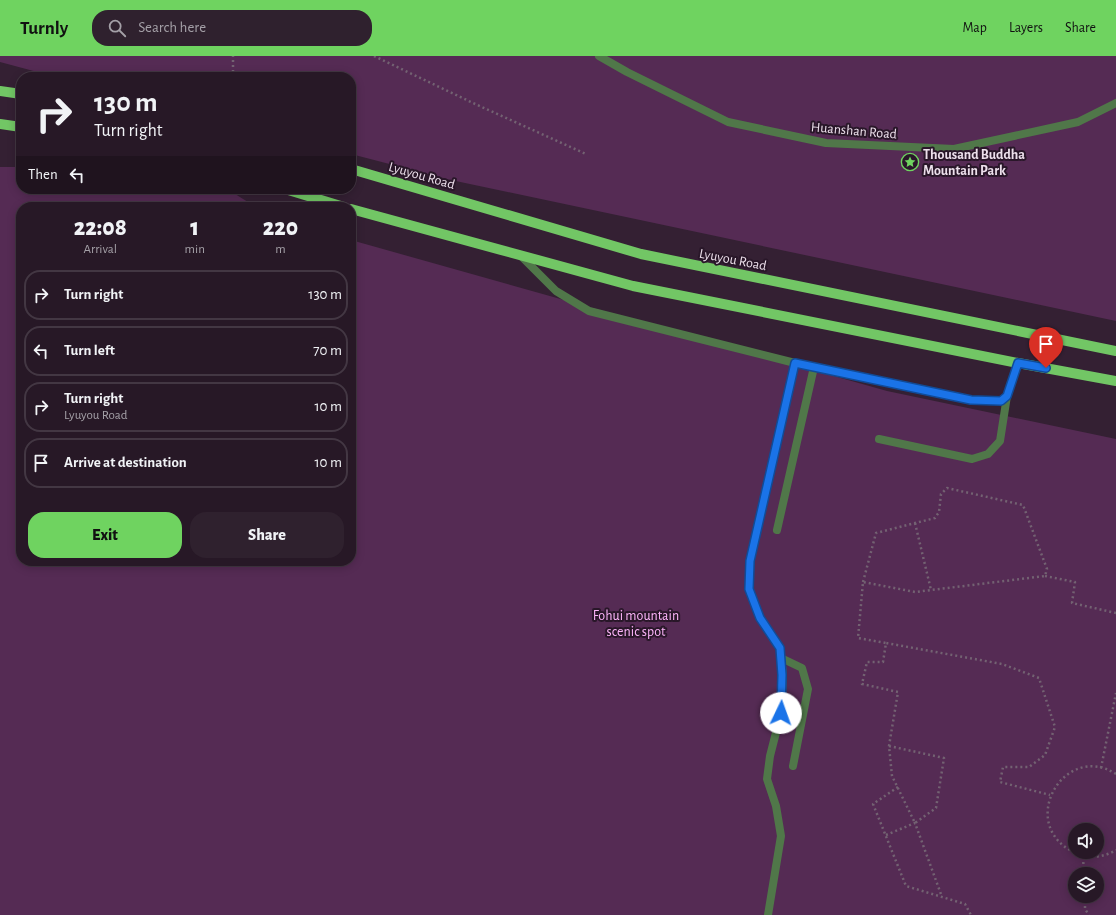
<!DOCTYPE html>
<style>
body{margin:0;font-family:"Alegreya Sans",sans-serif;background:#2f212e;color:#f1f3f6;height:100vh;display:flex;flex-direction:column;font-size:15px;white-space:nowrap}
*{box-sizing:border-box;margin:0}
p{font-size:13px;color:#a4a0a7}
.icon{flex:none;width:22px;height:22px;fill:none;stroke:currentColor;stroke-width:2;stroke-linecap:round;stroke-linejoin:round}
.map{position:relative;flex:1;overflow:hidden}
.drawer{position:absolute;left:16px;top:146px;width:340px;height:364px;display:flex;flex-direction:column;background:#271826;border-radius:16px;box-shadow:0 2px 10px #0003,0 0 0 1px #433743}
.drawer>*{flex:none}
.top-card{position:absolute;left:16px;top:16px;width:340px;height:122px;border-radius:16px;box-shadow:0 2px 10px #0003,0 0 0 1px #433743;background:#271826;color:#f1f3f6;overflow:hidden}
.tools{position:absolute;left:1068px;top:767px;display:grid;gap:8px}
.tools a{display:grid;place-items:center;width:36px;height:36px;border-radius:50%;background:#271826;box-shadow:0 2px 10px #0003,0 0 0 1px #433743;font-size:20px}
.pin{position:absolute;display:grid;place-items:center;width:34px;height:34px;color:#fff;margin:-41px -17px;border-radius:50% 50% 50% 0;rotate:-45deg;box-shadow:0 0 4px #0007}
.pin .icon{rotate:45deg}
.me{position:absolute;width:44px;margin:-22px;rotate:3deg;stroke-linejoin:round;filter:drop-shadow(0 0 3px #0008)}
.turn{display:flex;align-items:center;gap:14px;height:84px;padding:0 12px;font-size:18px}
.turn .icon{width:52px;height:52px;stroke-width:2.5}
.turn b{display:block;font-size:28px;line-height:34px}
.then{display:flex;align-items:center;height:38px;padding:0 12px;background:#0003;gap:8px;font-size:15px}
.eta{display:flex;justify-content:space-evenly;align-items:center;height:68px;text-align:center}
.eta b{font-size:24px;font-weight:800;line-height:28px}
.primary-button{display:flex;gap:8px;margin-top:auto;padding:8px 12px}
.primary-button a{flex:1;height:46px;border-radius:16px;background:#6fd360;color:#111;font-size:16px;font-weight:800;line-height:46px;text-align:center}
.primary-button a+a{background:#2f212e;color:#f1f3f6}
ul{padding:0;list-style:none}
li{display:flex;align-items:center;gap:12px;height:50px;margin:0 8px 6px;padding:0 4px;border:2px solid #433743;border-radius:16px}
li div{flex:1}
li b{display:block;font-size:15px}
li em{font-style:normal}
header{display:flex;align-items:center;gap:24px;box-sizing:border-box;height:56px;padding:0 20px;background:#6fd360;color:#111}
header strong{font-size:19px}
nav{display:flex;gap:22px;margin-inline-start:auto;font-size:14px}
.search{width:280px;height:36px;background:#2f212e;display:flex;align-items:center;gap:10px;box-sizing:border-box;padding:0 14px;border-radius:16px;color:#a4a0a7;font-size:15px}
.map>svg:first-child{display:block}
.green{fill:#552b54;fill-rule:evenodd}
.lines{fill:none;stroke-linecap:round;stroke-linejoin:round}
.path{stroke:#736272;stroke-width:2.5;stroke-dasharray:2 3;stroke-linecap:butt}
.lane{stroke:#507749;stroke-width:8}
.primary{stroke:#72c665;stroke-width:10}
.route-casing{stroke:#114b97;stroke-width:10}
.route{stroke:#1a73e8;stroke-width:7}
.labels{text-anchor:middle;stroke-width:4;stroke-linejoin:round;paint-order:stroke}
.street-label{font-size:14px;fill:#ede0ec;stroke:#291729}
.poi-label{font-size:14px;font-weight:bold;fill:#ede0ec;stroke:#291729;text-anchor:start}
.park-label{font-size:14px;fill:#feb5fb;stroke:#291729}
</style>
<header>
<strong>Turnly</strong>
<div class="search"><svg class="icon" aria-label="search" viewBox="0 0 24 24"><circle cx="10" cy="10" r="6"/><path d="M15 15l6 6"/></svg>Search here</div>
<nav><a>Map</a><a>Layers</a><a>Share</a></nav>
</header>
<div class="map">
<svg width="1116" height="859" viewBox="0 0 1116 859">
<rect width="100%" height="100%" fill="#342033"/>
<!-- green -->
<g class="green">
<polygon points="0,0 1116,0 1116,265 451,124 351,98 351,21 56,21 0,6"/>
<path d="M0 111H21V133H227L256 151H21V505H351V184L887 335 1116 383V859H0ZM1075 774H1097V796H1075ZM1075 818H1097V840H1075Z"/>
</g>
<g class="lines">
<!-- path -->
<g class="path">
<polyline points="374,0 473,47 586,98"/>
<polyline points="233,21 233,0"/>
<polyline points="915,467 931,534"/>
<polyline points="1045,520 1075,526 1072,547 1116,557"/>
<polyline points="863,526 876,477 935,462 939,456 941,438 947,432 1023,449 1047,513 1045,520 915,536 863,526 858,582 886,587"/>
<polyline points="889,690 944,702 936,752 915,767 892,720 889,690 898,636 862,628 867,606 883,606 886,587 1002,608 1039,622 1055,671 1045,699 1029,711 1003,711 1000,726 1050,739"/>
<polyline points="1101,712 1116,637"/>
<path d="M1116 718C1063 684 1014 772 1078 798 1090 803 1105 801 1116 794"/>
<polyline points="898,731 873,748 906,830 965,848 971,859"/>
<polyline points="886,779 915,767 942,841"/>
<polyline points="1083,801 1084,818"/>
<polyline points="1085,840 1085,853 1089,859"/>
</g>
<!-- lane -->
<g class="lane">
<polyline points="599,0 627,16 728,66 826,87 954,93 1078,66 1116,47"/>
<polyline points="521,200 556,235 589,255 795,307 971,344 1001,345 1007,340 1018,307"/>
<polyline points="879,383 972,403 988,398 1000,385 1007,340"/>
<polyline points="777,474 814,311"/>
<polyline points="781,602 802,612 808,633 793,710"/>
<polyline points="768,859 781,780 776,750 767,723 770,700 781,657 783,619 780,591 760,562 749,533 750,505 795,307"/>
</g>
<!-- primary -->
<g class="primary">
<polyline points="0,35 21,38"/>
<polyline points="0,68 21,71"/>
<polyline points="351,113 641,198 1116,295"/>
<polyline points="285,133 344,151"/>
<polyline points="351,153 633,230 1018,307 1116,325"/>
</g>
</g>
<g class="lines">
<defs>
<polyline id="route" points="781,657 782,619 780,592 760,562 749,533 750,505 795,307 971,344 1001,345 1007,340 1018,307 1046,312"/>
</defs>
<!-- route casing -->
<use href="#route" class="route-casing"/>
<!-- route -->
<use href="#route" class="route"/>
</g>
<!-- icons -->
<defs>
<symbol id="sight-ring" viewBox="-11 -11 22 22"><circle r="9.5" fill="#291729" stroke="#6fd360" stroke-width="1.5"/><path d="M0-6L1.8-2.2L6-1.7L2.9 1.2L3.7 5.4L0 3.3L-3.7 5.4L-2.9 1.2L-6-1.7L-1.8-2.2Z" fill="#6fd360"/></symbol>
</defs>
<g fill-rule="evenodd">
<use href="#sight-ring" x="900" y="96" width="20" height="20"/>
</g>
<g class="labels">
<!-- street labels -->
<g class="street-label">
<text transform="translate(854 74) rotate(5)" y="5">Huanshan Road</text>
<text transform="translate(422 119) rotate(16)" y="5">Lyuyou Road</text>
<text transform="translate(733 203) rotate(11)" y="5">Lyuyou Road</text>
</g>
<!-- poi labels -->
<g class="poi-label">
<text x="923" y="103">Thousand Buddha<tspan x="923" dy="16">Mountain Park</tspan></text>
</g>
<!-- park labels -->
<g class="park-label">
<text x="636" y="564">Fohui mountain<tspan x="636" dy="16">scenic spot</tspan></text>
</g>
</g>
</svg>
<div class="tools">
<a><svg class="icon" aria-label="sound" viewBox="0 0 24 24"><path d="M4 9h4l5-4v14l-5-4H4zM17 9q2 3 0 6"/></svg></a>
<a><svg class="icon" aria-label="layers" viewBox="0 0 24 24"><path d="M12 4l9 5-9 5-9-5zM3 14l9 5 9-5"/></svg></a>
</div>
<div class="pin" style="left:1046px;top:312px;background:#d93025"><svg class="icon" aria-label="arrive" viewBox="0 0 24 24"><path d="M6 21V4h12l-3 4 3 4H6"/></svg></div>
<svg class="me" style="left:781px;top:657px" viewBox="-20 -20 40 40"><circle r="19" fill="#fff"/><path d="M0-13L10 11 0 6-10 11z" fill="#1a73e8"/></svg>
<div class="top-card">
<div class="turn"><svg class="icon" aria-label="right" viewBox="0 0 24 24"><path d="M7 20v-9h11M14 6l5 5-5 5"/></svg><div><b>130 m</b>Turn right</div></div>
<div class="then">Then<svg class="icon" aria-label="left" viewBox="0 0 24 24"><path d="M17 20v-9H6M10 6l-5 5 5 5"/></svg></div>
</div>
<section class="drawer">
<div class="eta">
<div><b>22:08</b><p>Arrival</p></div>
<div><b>1</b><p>min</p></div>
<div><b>220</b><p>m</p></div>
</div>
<ul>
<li><svg class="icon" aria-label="right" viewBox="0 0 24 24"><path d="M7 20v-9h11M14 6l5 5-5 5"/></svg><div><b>Turn right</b></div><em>130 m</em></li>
<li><svg class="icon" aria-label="left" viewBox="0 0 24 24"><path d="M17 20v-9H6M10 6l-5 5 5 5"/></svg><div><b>Turn left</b></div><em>70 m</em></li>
<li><svg class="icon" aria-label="right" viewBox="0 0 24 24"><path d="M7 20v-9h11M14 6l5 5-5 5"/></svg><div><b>Turn right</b><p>Lyuyou Road</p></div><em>10 m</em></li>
<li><svg class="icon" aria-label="arrive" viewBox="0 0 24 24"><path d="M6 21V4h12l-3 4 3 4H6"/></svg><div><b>Arrive at destination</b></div><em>10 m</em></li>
</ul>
<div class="primary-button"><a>Exit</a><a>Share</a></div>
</section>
</div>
